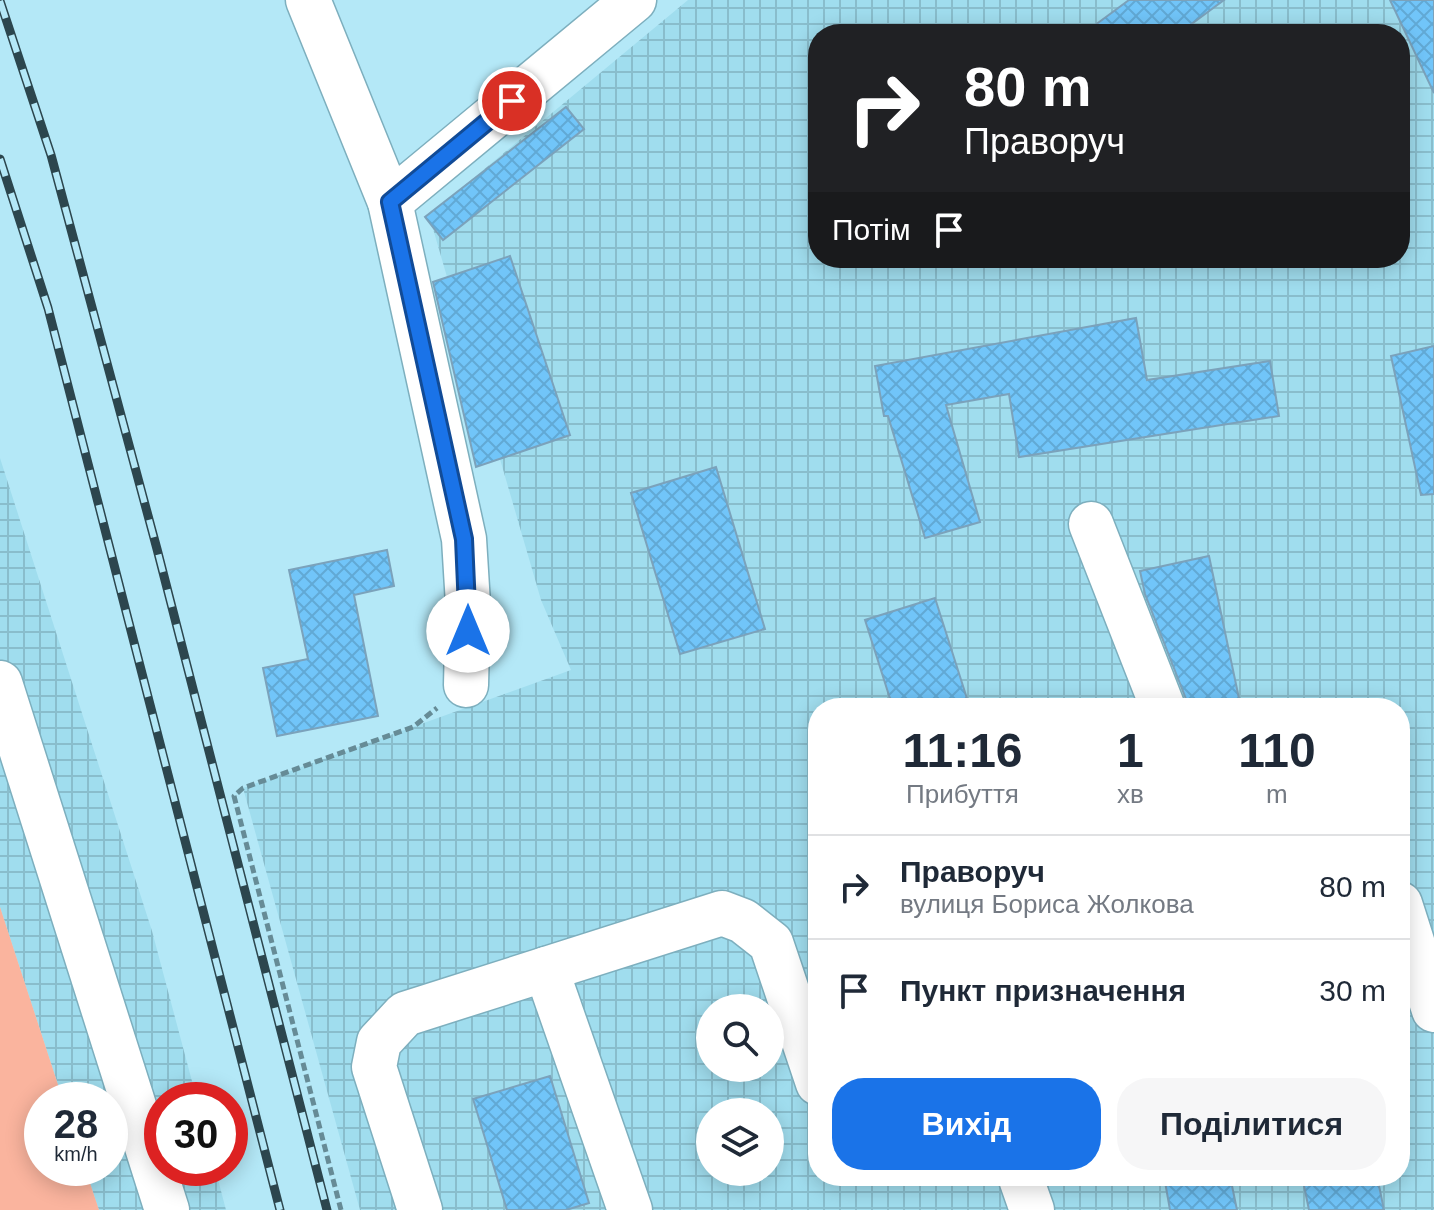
<!DOCTYPE html>
<html lang="uk">
<meta charset="utf-8">
<style>
body{margin:0;font-family:Arial,sans-serif;background:#f6f6f7;color:#1f2937;height:100vh;display:flex;flex-direction:column;font-size:30px;white-space:nowrap}
*{box-sizing:border-box;margin:0}
p{font-size:26px;color:#747a83}
.icon{flex:none;width:44px;height:44px;fill:none;stroke:currentColor;stroke-width:2;stroke-linecap:round;stroke-linejoin:round}
.map{position:relative;flex:1;overflow:hidden}
.details{position:absolute;left:808px;top:698px;width:602px;height:488px;display:flex;flex-direction:column;background:#fff;border-radius:32px;box-shadow:0 4px 20px #0003}
.details>*{flex:none}
.top-card{position:absolute;left:808px;top:24px;width:602px;height:244px;border-radius:32px;box-shadow:0 4px 20px #0003;background:#202124;color:#fff;overflow:hidden}
.buttons{position:absolute;left:696px;top:994px;display:grid;gap:16px}
.buttons a{display:grid;place-items:center;width:88px;height:88px;border-radius:50%;background:#fff;box-shadow:0 4px 20px #0003;font-size:40px}
.speed{position:absolute;left:24px;top:1082px;display:flex;gap:16px;font-size:40px;font-weight:700;text-align:center}
.speed>*{display:grid;place-content:center;width:104px;height:104px;border-radius:50%;background:#fff;box-shadow:0 4px 20px #0003;line-height:1}
.speed small{font-size:20px;font-weight:400}
.speed .limit{border:12px solid #d22;background:#fff;color:#111}
.pin{position:absolute;display:grid;place-items:center;width:68px;height:68px;color:#fff;margin:-34px;border:4px solid #fff;border-radius:50%;box-shadow:0 2px 8px #0007}
.me{position:absolute;width:88px;margin:-44px;rotate:0deg;stroke-linejoin:round;filter:drop-shadow(0 0 6px #0008)}
.turn{display:flex;align-items:center;gap:28px;height:168px;padding:0 24px;font-size:36px}
.turn .icon{width:104px;height:104px;stroke-width:2.5}
.turn b{display:block;font-size:56px;line-height:68px}
.then{display:flex;align-items:center;height:76px;padding:0 24px;background:#0003;gap:16px;font-size:30px}
.eta{display:flex;justify-content:space-evenly;align-items:center;height:136px;text-align:center}
.eta b{font-size:48px;font-weight:700;line-height:56px}
.action{display:flex;gap:16px;margin-top:auto;padding:16px 24px}
.action a{flex:1;height:92px;border-radius:32px;background:#1a73e8;color:#fff;font-size:32px;font-weight:700;line-height:92px;text-align:center}
.action a+a{background:#f6f6f7;color:#1f2937}
ul{padding:0;list-style:none}
li{display:flex;align-items:center;gap:24px;height:104px;padding:0 24px;border-top:2px solid #e0e1e3}
li div{flex:1}
li b{display:block;font-size:30px}
li em{font-style:normal}
.map>svg:first-child{display:block}
.industrial{fill:url(#industrial-grid);fill-rule:evenodd}
.green{fill:#fab49e}
.building{fill:url(#building-cross-hatch);stroke:#7ba2bb;stroke-width:2}
.lines{fill:none;stroke-linecap:round;stroke-linejoin:round}
.minor-casing{stroke:#7dafbe;stroke-width:47}
.path{stroke:#668b96;stroke-width:5;stroke-dasharray:8 4;stroke-linecap:butt}
.minor{stroke:#fff;stroke-width:44}
.rail-casing{stroke:#2c464e;stroke-width:9}
.rail{stroke:#b4e8f7;stroke-width:6;stroke-dasharray:18;stroke-linecap:butt}
.route-casing{stroke:#114b97;stroke-width:20}
.route{stroke:#1a73e8;stroke-width:14}
</style>
<div class="map">
<svg width="1434" height="1210" viewBox="0 0 1434 1210">
<defs>
<pattern id="industrial-grid" width="8" height="8" patternUnits="userSpaceOnUse" patternTransform="scale(2)"><rect width="8" height="8" fill="#a0ddee"/><path d="M0 4h8M4 0v8" fill="none" stroke="#89bdcc"/></pattern>
<pattern id="building-cross-hatch" width="8" height="8" patternUnits="userSpaceOnUse" patternTransform="scale(2)"><rect width="8" height="8" fill="#71c5f9"/><path d="M0 0l8 8M0 8l8-8" fill="none" stroke="#61a9d5"/></pattern>
</defs>
<rect width="100%" height="100%" fill="#b4e8f7"/>
<!-- industrial -->
<g class="industrial">
<path d="M688 0H1434V1210H360L243 788 571 670 541 600 429 215ZM818 34H1400V258H818ZM818 708H1400V1176H818ZM710 1008H770V1068H710ZM710 1112H770V1172H710Z"/>
<polygon points="0,458 152,931 197,1100 162,1100 162,1168 215,1168 226,1210 99,1210 85,1168 110,1168 110,1100 63,1100 0,907"/>
</g>
<!-- green -->
<polygon class="green" points="0,907 63,1100 42,1100 42,1168 85,1168 99,1210 0,1210"/>
<!-- building -->
<g class="building">
<polygon points="1129,0 1224,0 1178,34 1083,34"/>
<polygon points="1390,0 1434,0 1434,93"/>
<polygon points="566,107 584,129 443,240 425,217"/>
<polygon points="510,256 570,435 476,467 433,282"/>
<polygon points="1136,318 1147,380 1270,361 1279,416 1019,457 1009,394 946,405 980,522 925,538 888,416 884,416 875,366"/>
<polygon points="1434,346 1434,494 1421,495 1391,356"/>
<polygon points="716,467 765,629 680,654 631,493"/>
<polygon points="387,550 394,586 354,595 378,716 277,736 263,668 308,659 289,570"/>
<polygon points="1209,556 1241,708 1187,708 1186,699 1145,594 1140,571"/>
<polygon points="935,598 970,708 893,708 865,620"/>
<polygon points="550,1076 589,1203 566,1210 507,1210 473,1099"/>
<polygon points="1164,1176 1230,1176 1237,1210 1170,1210"/>
<polygon points="1302,1176 1377,1176 1384,1210 1309,1210"/>
</g>
<g class="lines">
<defs>
<g id="minor">
<polyline points="308,0 390,202 464,539 468,604 466,685"/>
<polyline points="390,202 634,0"/>
<polyline points="1091,524 1163,708"/>
<polyline points="0,683 167,1210"/>
<polyline points="1400,904 1434,1010"/>
<polyline points="546,969 630,1210"/>
<polyline points="1020,1176 1032,1210"/>
<polyline points="420,1210 374,1067 379,1042 405,1014 722,913 743,921 771,943 818,1083"/>
</g>
</defs>
<!-- minor casing -->
<use href="#minor" class="minor-casing"/>
<!-- path -->
<polyline class="path" points="341,1210 234,796 243,788 413,727 437,708"/>
<!-- minor -->
<use href="#minor" class="minor"/>
<defs>
<g id="rail">
<polyline points="0,1 51,155 157,549 327,1210"/>
<polyline points="0,159 48,308 280,1210"/>
</g>
</defs>
<!-- rail casing -->
<use href="#rail" class="rail-casing"/>
<!-- rail -->
<use href="#rail" class="rail"/>
</g>
<g class="lines">
<defs>
<polyline id="route" points="468,631 464,539 390,202 512,101"/>
</defs>
<!-- route casing -->
<use href="#route" class="route-casing"/>
<!-- route -->
<use href="#route" class="route"/>
</g>
</svg>
<div class="buttons">
<a><svg class="icon" aria-label="search" viewBox="0 0 24 24"><circle cx="10" cy="10" r="6"/><path d="M15 15l6 6"/></svg></a>
<a><svg class="icon" aria-label="layers" viewBox="0 0 24 24"><path d="M12 4l9 5-9 5-9-5zM3 14l9 5 9-5"/></svg></a>
</div>
<div class="speed"><div>28<small>km/h</small></div><div class="limit">30</div></div>
<div class="pin" style="left:512px;top:101px;background:#d93025"><svg class="icon" aria-label="arrive" viewBox="0 0 24 24"><path d="M6 21V4h12l-3 4 3 4H6"/></svg></div>
<svg class="me" style="left:468px;top:631px" viewBox="-20 -20 40 40"><circle r="19" fill="#fff"/><path d="M0-13L10 11 0 6-10 11z" fill="#1a73e8"/></svg>
<div class="top-card">
<div class="turn"><svg class="icon" aria-label="right" viewBox="0 0 24 24"><path d="M7 20v-9h11M14 6l5 5-5 5"/></svg><div><b>80 m</b>Праворуч</div></div>
<div class="then">Потім<svg class="icon" aria-label="arrive" viewBox="0 0 24 24"><path d="M6 21V4h12l-3 4 3 4H6"/></svg></div>
</div>
<section class="details">
<div class="eta">
<div><b>11:16</b><p>Прибуття</p></div>
<div><b>1</b><p>хв</p></div>
<div><b>110</b><p>m</p></div>
</div>
<ul>
<li><svg class="icon" aria-label="right" viewBox="0 0 24 24"><path d="M7 20v-9h11M14 6l5 5-5 5"/></svg><div><b>Праворуч</b><p>вулиця Бориса Жолкова</p></div><em>80 m</em></li>
<li><svg class="icon" aria-label="arrive" viewBox="0 0 24 24"><path d="M6 21V4h12l-3 4 3 4H6"/></svg><div><b>Пункт призначення</b></div><em>30 m</em></li>
</ul>
<div class="action"><a>Вихід</a><a>Поділитися</a></div>
</section>
</div>
